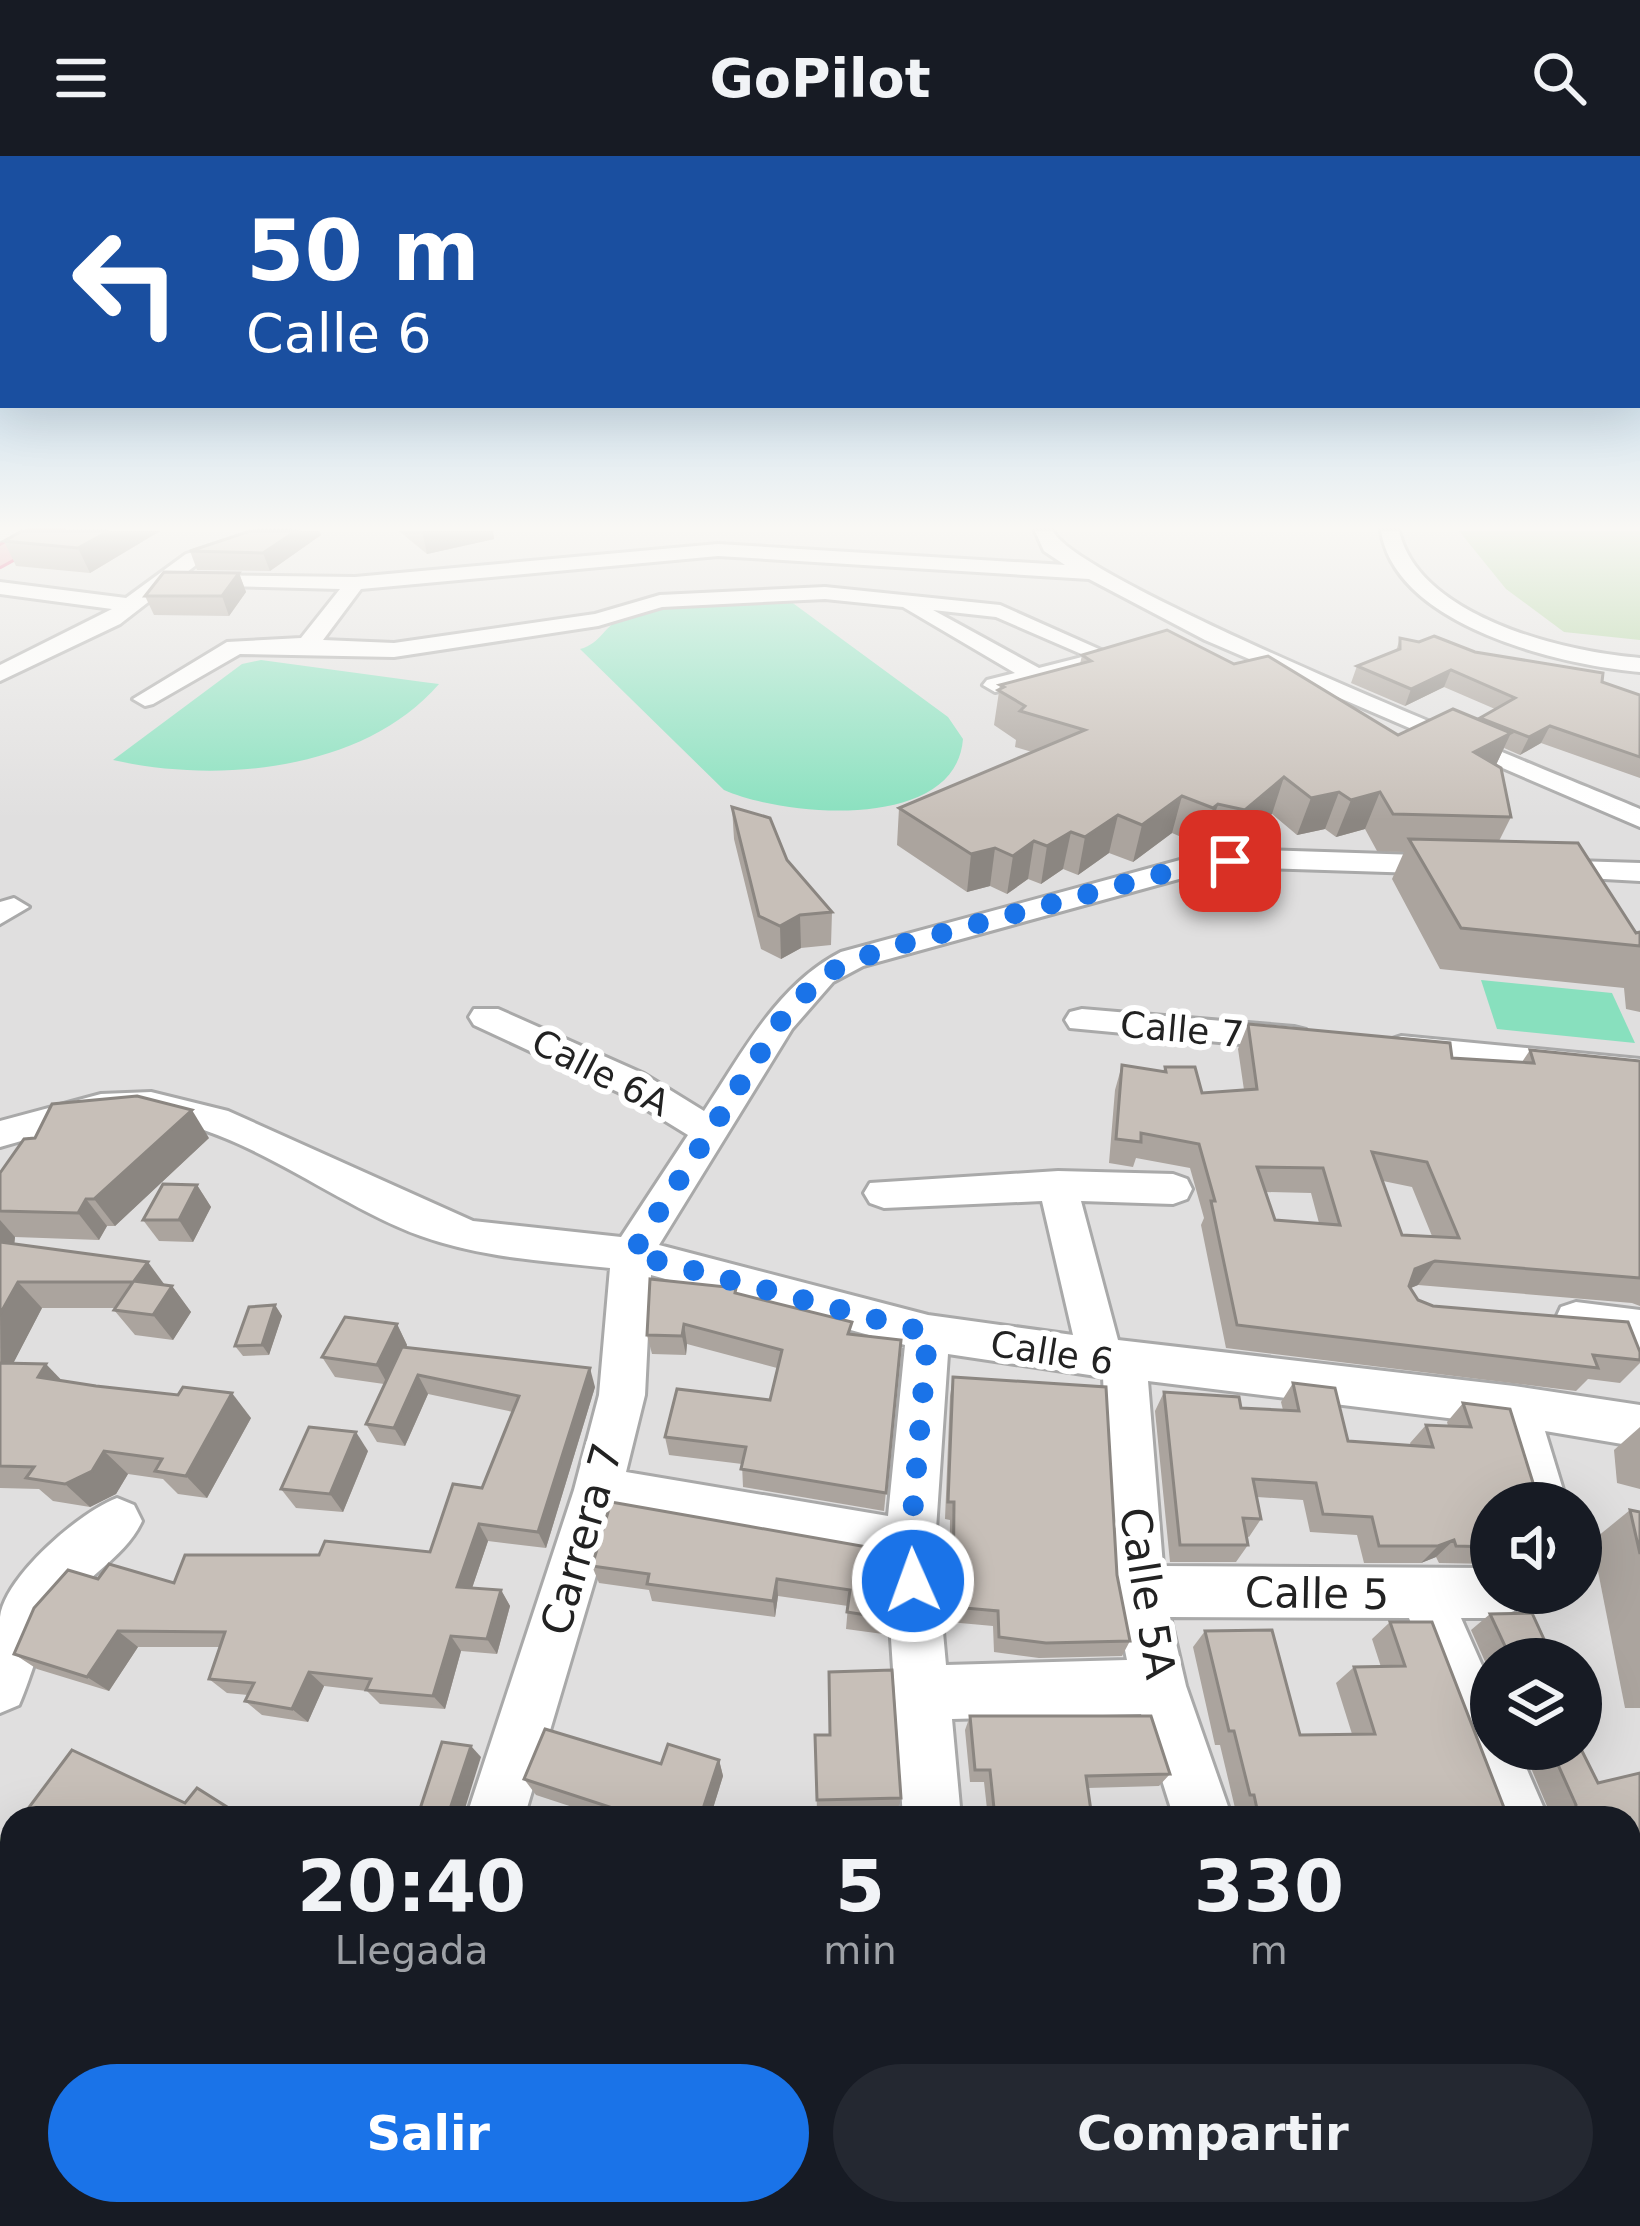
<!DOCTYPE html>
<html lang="es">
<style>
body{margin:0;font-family:"DejaVu Sans",sans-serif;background:#242831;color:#f1f3f6;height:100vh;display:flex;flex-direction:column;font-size:45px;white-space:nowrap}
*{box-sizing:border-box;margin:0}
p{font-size:39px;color:#9ea1a6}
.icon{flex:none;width:66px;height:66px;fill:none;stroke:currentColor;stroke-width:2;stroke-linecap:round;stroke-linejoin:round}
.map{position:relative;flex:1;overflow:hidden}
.panel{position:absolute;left:0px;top:1650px;width:1641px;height:420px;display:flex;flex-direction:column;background:#171b24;border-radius:36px 36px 0 0;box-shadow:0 12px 48px #0002}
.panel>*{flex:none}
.top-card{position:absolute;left:0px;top:0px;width:1641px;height:252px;box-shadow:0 12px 48px #0002;background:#1a4fa0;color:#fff;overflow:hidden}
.tools{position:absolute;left:1470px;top:1326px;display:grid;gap:24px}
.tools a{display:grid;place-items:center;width:132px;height:132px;border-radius:50%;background:#171b24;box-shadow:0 12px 48px #0002;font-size:60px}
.pin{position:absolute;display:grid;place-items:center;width:102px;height:102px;color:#fff;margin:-51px;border-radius:24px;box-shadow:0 6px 18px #0006}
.me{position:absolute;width:132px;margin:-66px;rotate:358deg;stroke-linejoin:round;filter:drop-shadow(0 0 9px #0008)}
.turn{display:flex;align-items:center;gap:42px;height:252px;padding:0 48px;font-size:54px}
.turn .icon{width:156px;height:156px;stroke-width:2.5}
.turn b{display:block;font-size:84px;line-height:102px}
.eta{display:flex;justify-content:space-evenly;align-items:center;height:204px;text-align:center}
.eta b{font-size:72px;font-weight:700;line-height:84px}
.button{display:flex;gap:24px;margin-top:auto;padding:24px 48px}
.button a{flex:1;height:138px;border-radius:72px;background:#1a73e8;color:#fff;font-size:48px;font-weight:700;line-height:138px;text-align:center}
.button a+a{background:#242831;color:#f1f3f6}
header{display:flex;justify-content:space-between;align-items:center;height:156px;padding:0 48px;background:#171b24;font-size:54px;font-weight:700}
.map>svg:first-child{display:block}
.residential{fill:#e0dfdf;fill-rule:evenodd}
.grass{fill:#cdebb0}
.forest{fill:#add19e}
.pitch{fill:#88e0be}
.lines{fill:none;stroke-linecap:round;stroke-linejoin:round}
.minor-casing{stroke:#a9a9a9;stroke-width:6}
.highway-casing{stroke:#dc2a67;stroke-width:6}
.minor{fill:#fff;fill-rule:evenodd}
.highway{fill:#e892a2;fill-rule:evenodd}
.wall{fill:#aba49e;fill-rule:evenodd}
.shaded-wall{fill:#8b8681}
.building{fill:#c7bfb8;stroke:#8b8681;stroke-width:3;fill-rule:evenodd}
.route{stroke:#1a73e8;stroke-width:21;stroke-dasharray:0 37.8}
.labels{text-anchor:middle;stroke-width:12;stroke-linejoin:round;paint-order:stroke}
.street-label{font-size:36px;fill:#222;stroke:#fff}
.near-street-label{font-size:42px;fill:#222;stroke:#fff}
</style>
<header><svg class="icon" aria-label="menu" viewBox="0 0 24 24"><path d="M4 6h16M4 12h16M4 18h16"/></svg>GoPilot<svg class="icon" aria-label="search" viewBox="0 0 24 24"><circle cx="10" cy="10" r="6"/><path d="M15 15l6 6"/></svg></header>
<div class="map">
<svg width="1640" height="2070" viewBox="0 0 1640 2070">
<rect width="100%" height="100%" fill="#f2efe9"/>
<!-- residential -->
<path class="residential" d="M60 375H1640V2070H0V406ZM1491 1347H1581V1437H1491ZM1491 1503H1581V1593H1491ZM12 1662H1629V2058H12Z"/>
<!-- grass -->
<polygon class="grass" points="0,1681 12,1689 12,1991 0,2002"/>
<!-- forest -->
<polygon class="forest" points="1459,375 1640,375 1640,484 1564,476 1506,433"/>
<!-- pitch -->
<g class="pitch">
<path d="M770 442 790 445 948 561 963 583C956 676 785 661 724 634L580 493C601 488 604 469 625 460 670 442 722 445 770 442Z"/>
<path d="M261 504 423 526 439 528C364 615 218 628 113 604L242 508Z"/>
<polygon points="1481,824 1612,837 1635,887 1497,873"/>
</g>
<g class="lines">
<defs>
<g id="minor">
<polygon points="261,375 288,375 200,406 120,468 0,525 0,509 112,453 0,438 0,426 126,442 186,398"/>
<path d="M1035 375H1053C1078 428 1555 617 1640 653V671L1205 484 1089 423 718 400 361 433 323 484 394 487 595 458 660 439 825 431 1000 449 1119 502 1116 507 995 536 983 529 987 524 1015 517 903 451 825 443 662 451 598 470 394 501 240 498 153 548 145 550 133 543 227 486 301 482 340 433 184 429 181 425 191 419 355 421 718 388 1065 409 1044 395ZM933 454 996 461 1086 500 1039 512Z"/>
<path d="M1381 375H1399C1419 461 1564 496 1640 502V516C1560 509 1396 470 1381 375Z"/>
<path d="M1260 694 1449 700 1464 709 1449 718 1260 712 1197 718 863 810 833 826 792 873 659 1089 928 1159 1073 1179 1042 1045 884 1052 870 1047 864 1037 870 1027 1058 1015 1173 1018 1187 1023 1192 1033 1187 1043 1173 1048 1081 1045 1118 1184 1514 1230 1640 1249V1291L1545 1275 1567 1347H1519L1496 1268 1148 1225 1163 1410 1491 1412V1437H1522L1514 1455 1496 1462H1461L1491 1530V1593H1518L1548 1662H1490L1409 1462 1170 1461 1186 1530 1232 1662H1174L1141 1558 952 1563 961 1662H903L886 1408 614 1359 524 1662H466L574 1334 599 1239 610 1112C546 1105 482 1102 421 1080 333 1048 246 973 152 962 102 956 48 978 0 991V965L101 938 151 936 228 955 473 1065 621 1081 688 979 618 936 474 869 469 861 474 853H498L644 918 704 955C743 896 777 829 841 796L1195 700ZM651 1119 905 1189 888 1360 626 1316 645 1239ZM948 1198 1103 1221 1113 1435 1127 1504 946 1509 935 1388Z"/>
<polygon points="1543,704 1640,707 1640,725 1533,719 1528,713"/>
<polygon points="14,742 29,751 0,768 0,746"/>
<polygon points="1082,853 1294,871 1306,874 1311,882 1306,890 1294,893 1070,872 1065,864 1070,856"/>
<polygon points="1401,880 1640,903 1640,927 1389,900 1384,892 1389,884"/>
<polygon points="1576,1146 1640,1154 1640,1194 1622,1186 1561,1177 1555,1164 1561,1151"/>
<path d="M117 1342 134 1349 142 1365C126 1401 83 1422 60 1454 39 1484 33 1517 19 1549L0 1557C0 1526 0 1492 0 1461 5 1420 80 1356 117 1342Z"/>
<polygon points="1629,1894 1640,1898 1640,1984 1629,1980"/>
<polygon points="279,2058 351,2058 346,2070 274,2070"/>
</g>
<polygon id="highway" points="29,375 64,375 0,410 0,390"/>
</defs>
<!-- minor casing -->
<use href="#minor" class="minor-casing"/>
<!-- highway casing -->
<use href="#highway" class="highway-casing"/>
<!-- minor -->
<use href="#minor" class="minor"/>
<!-- highway -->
<use href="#highway" class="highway"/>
</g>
<!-- wall -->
<g class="wall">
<polygon points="22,375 160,375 90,417 16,410 4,385"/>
<polygon points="399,375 493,375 494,383 427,398"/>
<polygon points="321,379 270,415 197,414 190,395"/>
<polygon points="239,417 246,436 229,460 154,459 145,440"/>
<polygon points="1400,482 1475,496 1602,526 1640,539 1640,622 1541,587 1520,599 1504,592 1496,609 1511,661 1499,685 1636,777 1640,776 1640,856 1626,853 1624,832 1440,813 1392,723 1404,696 1377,695 1365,673 1336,681 1325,673 1297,679 1272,658 1233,691 1207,685 1202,690 1172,677 1133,706 1109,697 1078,719 1063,713 1041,728 1028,723 1007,738 990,730 967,736 897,689 899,652 1032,596 1015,591 1016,584 994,569 1000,529 1080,508 1082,499 1234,508 1398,579 1480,564 1495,553 1444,531 1405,550 1351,527 1357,510 1396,495"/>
<polygon points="732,651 832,756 831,789 801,792 781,803 761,793 734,683"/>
<path d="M1248 868 1452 902 1522 906 1530 894 1640 905V1150L1632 1147 1418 1129 1410 1132 1418 1144 1433 1150 1640 1196V1207L1620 1227 1588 1223 1576 1235 1226 1192 1201 1069 1204 1062 1190 1012 1136 1002 1133 1011 1109 1007 1115 934 1122 909 1163 915 1165 911 1202 937 1244 934 1238 893ZM1383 1025 1412 1031 1432 1080 1402 1079ZM1265 1036 1311 1037 1319 1067 1275 1064Z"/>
<polygon points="35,982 209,982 115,1070 107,1070 99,1084 15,1081 14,1088 172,1130 191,1156 173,1184 135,1179 114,1154 115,1152 42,1152 13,1207 63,1225 251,1262 207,1342 178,1338 163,1323 128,1318 116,1338 90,1351 53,1345 39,1333 0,1332 0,1017"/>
<polygon points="197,1029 211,1051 193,1086 159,1085 143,1064"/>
<polygon points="737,1137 852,1178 901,1184 884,1355 743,1331 742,1308 669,1299 665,1281 770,1244 777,1212 687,1188 686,1199 652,1198 647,1179"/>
<polygon points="275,1149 282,1160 269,1199 243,1200 235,1190"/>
<polygon points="397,1168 407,1189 406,1192 595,1231 546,1392 488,1385 472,1432 501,1434 510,1450 497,1498 461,1495 445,1553 380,1548 367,1535 324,1530 308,1566 262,1559 245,1545 248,1539 227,1537 209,1523 220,1491 138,1491 109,1535 37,1513 14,1498 98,1423 174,1427 319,1399 430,1396 482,1332 513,1256 428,1238 405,1290 377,1286 366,1268 384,1228 335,1221 322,1201"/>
<polygon points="953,1221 1117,1419 1130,1485 1122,1500 1039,1502 994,1496 993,1470 949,1466 950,1364 945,1363 950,1240"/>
<polygon points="1293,1227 1348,1285 1411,1290 1410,1287 1426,1269 1448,1270 1447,1266 1463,1247 1510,1253 1491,1347 1491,1408 1439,1407 1436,1401 1421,1407 1364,1407 1357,1379 1310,1376 1303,1344 1257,1341 1261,1363 1249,1381 1246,1380 1248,1389 1236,1406 1170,1406 1155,1255 1164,1236 1241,1252 1283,1254 1281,1246"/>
<polygon points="1640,1271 1640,1333 1617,1327 1614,1294"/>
<polygon points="368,1295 343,1356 296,1352 281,1333"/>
<polygon points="1630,1354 1640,1356 1640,1552 1625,1552 1592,1385"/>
<polygon points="884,1394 885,1462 883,1478 846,1473 848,1450 778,1440 775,1461 652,1445 649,1434 599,1427 592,1410"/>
<polygon points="1490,1458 1553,1503 1491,1503 1491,1519 1471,1474"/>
<polygon points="1390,1466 1508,1662 1241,1662 1239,1652 1235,1652 1220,1589 1215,1589 1193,1491 1205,1475 1300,1579 1352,1578 1336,1527 1354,1511 1381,1511 1372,1483"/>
<polygon points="970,1560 1170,1618 1159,1630 1087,1632 1092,1662 988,1662 984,1626 970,1626 965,1574"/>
<polygon points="815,1579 901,1642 898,1653 817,1656"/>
<polygon points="1523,1593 1581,1593 1598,1627 1640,1617 1640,1795 1629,1798 1629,1662 1552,1662"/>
<polygon points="719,1604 723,1620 710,1662 606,1662 536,1639 524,1623 661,1608"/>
<polygon points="1640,1831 1640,1863 1629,1864 1629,1833"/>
<polygon points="952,2058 1085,2058 1087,2070 953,2070"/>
<polygon points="1140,2058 1261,2058 1263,2070 1142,2070"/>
<polygon points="1561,2058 1629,2058 1640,2070 1566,2070"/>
</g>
<!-- shaded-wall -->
<g class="shaded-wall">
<polygon points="109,375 160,375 90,417 78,392"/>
<polygon points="296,375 319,375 321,379 270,415 263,397"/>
<polygon points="422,375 493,375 494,383 427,398"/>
<polygon points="239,417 246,436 229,460 222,440"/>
<polygon points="1451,514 1444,531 1405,550 1411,533"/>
<polygon points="1550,570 1541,587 1520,599 1529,581"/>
<polygon points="1511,577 1494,613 1474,596"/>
<polygon points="1284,621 1272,658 1233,691 1245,654"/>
<polygon points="1339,636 1325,673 1297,679 1311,642"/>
<polygon points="1380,636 1365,673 1336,681 1351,644"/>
<polygon points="1182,640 1172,677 1133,706 1142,669"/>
<polygon points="1218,648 1207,685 1202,690 1213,652"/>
<polygon points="1118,659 1109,697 1078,719 1085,681"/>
<polygon points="1071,676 1063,713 1041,728 1047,690"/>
<polygon points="1034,685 1028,723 1007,738 1013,700"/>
<polygon points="995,692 990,730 967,736 971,698"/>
<polygon points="800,759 801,792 781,803 780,770"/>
<polygon points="192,954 209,982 115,1070 94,1043"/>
<polygon points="197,1029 211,1051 193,1086 179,1064"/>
<polygon points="86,1043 107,1070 99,1084 78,1057"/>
<polygon points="0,1064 15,1081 12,1111 0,1098"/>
<polygon points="1435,1105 1418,1129 1399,1137 1415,1113"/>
<polygon points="148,1106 167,1132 134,1125"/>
<polygon points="18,1126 42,1152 1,1231 0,1158"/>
<polygon points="172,1130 191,1156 173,1184 153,1159"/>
<polygon points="275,1149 282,1160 269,1199 262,1189"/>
<polygon points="397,1168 407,1189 388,1229 377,1209"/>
<polygon points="684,1168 687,1188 686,1199 682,1180"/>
<polygon points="46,1208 70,1233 38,1221"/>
<polygon points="590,1212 595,1231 546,1392 538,1376"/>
<polygon points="418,1219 428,1238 405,1290 394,1272"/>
<polygon points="232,1237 251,1262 207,1342 186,1320"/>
<polygon points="356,1276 368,1295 343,1356 330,1338"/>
<polygon points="104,1295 128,1318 116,1338 90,1351 65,1328"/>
<polygon points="479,1368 488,1385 467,1447 457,1431"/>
<polygon points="1454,1384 1436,1401 1421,1407 1438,1390"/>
<polygon points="777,1423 778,1440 775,1461 773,1445"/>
<polygon points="501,1434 510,1450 497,1498 487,1483"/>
<polygon points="118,1475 138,1491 109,1535 87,1521"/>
<polygon points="451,1480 461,1495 445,1553 433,1540"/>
<polygon points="309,1516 324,1530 308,1566 292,1553"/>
<polygon points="471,1590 481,1601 462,1662 447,1662"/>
<polygon points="719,1604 723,1620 710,1662 700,1662"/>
<polygon points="197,1632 246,1662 219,1662"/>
<polygon points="211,2058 238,2058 223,2070 196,2070"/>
</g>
<!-- building -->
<g class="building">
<polygon points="22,375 109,375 78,392 4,385"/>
<polygon points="250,375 296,375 263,397 190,395"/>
<polygon points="164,416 239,417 222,440 145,440"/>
<polygon points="1167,474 1234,508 1268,500 1398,579 1453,553 1511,577 1474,596 1501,612 1511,661 1393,658 1380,636 1351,644 1339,636 1311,642 1284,621 1245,654 1218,648 1213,652 1182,640 1142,669 1118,659 1085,681 1071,676 1047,690 1034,685 1013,700 995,692 971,698 899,652 1085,574 1020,555 1025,550 998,534 1004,531 1000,529 1091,505 1082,499"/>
<polygon points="1434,480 1475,496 1603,517 1602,526 1640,539 1640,601 1550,570 1529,581 1480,562 1515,542 1451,514 1411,533 1357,510 1400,493 1400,482 1419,486"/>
<polygon points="732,651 770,662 787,704 832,756 800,759 780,770 759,760"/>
<polygon points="1409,683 1578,687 1636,777 1640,776 1640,790 1461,772"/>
<path d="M1248 868 1450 887 1452 902 1534 907 1530 894 1640 905V1122L1435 1105 1415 1113 1409 1130 1418 1144 1433 1150 1628 1166 1640 1196V1204L1593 1199 1598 1212 1237 1169 1211 1045H1215L1199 988 1141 977V986L1116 983 1122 909 1166 916 1165 911H1195L1202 937 1257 933ZM1372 996 1427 1006 1459 1082 1402 1079ZM1257 1011 1323 1012 1340 1069 1275 1064Z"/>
<polygon points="137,940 192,954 94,1043 86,1043 78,1057 0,1055 0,1017 24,983 35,982 52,948"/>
<polygon points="163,1028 197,1029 179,1064 143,1064"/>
<polygon points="0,1086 148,1106 134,1125 172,1130 153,1159 114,1154 133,1126 18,1126 0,1158"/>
<polygon points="650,1123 736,1132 735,1137 852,1166 848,1178 901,1184 886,1337 741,1313 746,1291 665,1281 677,1233 770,1244 782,1194 684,1168 682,1180 647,1179"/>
<polygon points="275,1149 262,1189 235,1190 249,1151"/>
<polygon points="345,1161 397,1168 377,1209 322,1201"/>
<polygon points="402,1191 590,1212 538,1376 479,1368 457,1431 501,1434 487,1483 451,1480 433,1540 366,1534 371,1523 309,1516 292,1553 245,1545 254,1527 209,1523 225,1476 118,1475 87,1521 14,1498 34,1452 68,1414 98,1423 109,1408 174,1427 185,1399 319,1399 325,1385 430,1396 453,1328 482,1332 519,1240 418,1219 394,1272 366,1268"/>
<polygon points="0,1207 46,1208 38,1221 96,1230 178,1239 183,1231 232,1237 186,1320 155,1315 162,1303 104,1295 92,1315 65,1328 26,1322 34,1311 0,1310"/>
<polygon points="953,1221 1106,1231 1117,1419 1130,1485 1046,1487 999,1481 998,1455 953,1451 954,1346 948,1346"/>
<polygon points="1293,1227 1335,1232 1348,1285 1433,1291 1426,1269 1471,1271 1463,1247 1510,1253 1534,1330 1540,1334 1545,1347 1491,1347 1491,1391 1456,1390 1454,1384 1438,1390 1379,1390 1372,1361 1323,1358 1316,1327 1253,1323 1261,1363 1243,1362 1248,1389 1180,1389 1164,1236 1239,1241 1241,1252 1299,1255"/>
<polygon points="309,1271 356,1276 330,1338 281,1333"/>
<polygon points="611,1346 884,1394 885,1462 847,1456 850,1434 777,1423 773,1445 647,1428 649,1418 592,1410"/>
<polygon points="1630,1354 1640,1356 1640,1398"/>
<polygon points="1532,1457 1553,1503 1511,1503 1490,1458"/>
<polygon points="1390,1466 1432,1466 1508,1662 1259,1662 1254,1639 1250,1639 1234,1575 1229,1575 1205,1475 1272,1474 1300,1579 1375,1578 1354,1511 1405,1510"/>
<polygon points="892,1514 901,1642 817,1644 815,1579 830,1579 829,1516"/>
<polygon points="970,1560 1151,1560 1170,1618 1086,1620 1092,1662 995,1662 990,1614 975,1614"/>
<polygon points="545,1573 661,1608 668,1588 719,1604 700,1662 643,1662 524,1623"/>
<polygon points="442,1586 471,1590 447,1662 417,1662"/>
<polygon points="1551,1593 1581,1593 1598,1627 1640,1617 1640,1785 1629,1766 1629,1662 1570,1662 1567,1655 1575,1654 1576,1649"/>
<polygon points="72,1594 185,1647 197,1632 227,1651 219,1662 21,1662"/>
<polygon points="12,1674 12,1690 3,1685"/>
<polygon points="1629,1992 1640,2015 1640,2070 1596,2070 1591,2058 1629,2058"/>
<polygon points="12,2023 12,2058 211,2058 196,2070 0,2070 0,2032"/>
<polygon points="367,2058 766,2058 763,2070 360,2070"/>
<polygon points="957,2058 1085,2058 1087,2070 958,2070"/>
<polygon points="1154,2058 1261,2058 1263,2070 1156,2070"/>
</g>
<!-- sky -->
<linearGradient id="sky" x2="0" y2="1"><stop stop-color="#8fc0e4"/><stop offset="0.56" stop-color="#f9f8f5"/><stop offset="1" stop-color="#f9f8f5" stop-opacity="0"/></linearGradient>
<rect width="1640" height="664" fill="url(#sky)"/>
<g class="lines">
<!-- route -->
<polyline class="route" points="913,1425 910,1388 928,1177 632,1098 780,866 822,819 884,793 1195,709 1230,705"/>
</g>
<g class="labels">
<!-- street labels -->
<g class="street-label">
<text transform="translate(1182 873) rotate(5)" y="13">Calle 7</text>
<text transform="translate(601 916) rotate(27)" y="13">Calle 6A</text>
<text transform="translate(1052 1196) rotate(9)" y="13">Calle 6</text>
</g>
<!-- near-street labels -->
<g class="near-street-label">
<text transform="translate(581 1383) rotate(-74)" y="15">Carrera 7</text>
<text transform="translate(1148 1437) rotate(81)" y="15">Calle 5A</text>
<text transform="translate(1317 1437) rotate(1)" y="15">Calle 5</text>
</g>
</g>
</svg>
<div class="tools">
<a><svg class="icon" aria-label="sound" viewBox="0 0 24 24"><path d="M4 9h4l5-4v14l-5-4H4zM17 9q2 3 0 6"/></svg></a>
<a><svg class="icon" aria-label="layers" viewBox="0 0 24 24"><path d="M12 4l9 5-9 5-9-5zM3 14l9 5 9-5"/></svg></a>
</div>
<div class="pin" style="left:1230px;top:705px;background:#d93025"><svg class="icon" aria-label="arrive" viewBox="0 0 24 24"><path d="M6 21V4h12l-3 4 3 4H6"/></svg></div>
<svg class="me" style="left:913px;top:1425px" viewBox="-20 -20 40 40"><circle r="17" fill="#1a73e8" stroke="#fff" stroke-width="3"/><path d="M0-11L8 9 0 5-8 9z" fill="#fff"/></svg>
<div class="top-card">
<div class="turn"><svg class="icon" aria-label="left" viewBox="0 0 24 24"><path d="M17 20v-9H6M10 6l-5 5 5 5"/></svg><div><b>50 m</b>Calle 6</div></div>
</div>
<section class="panel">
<div class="eta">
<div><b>20:40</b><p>Llegada</p></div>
<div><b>5</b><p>min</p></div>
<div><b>330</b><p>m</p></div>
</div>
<div class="button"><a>Salir</a><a>Compartir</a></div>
</section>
</div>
